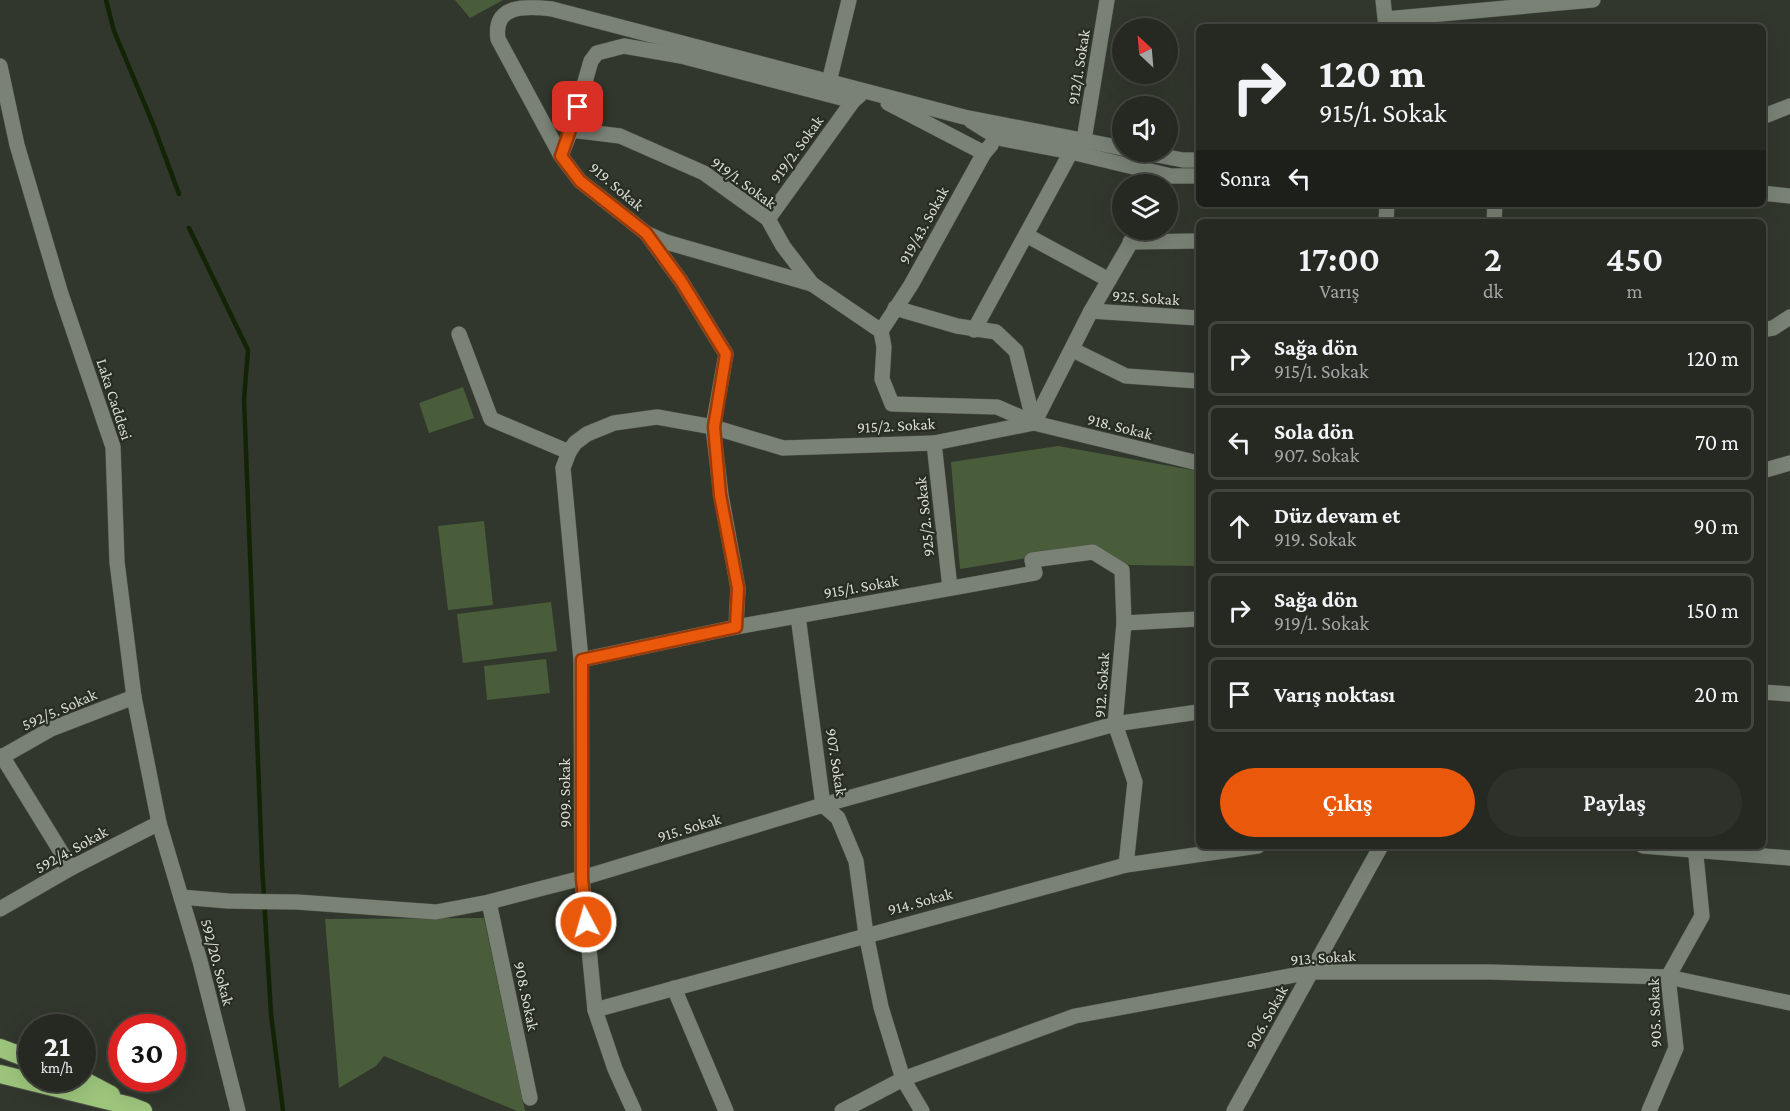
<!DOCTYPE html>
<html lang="tr">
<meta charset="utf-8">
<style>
body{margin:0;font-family:"Crimson Pro",serif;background:#2d312a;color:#f1f3f6;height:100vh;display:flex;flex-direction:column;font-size:22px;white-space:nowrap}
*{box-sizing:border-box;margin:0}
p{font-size:20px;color:#a3a6a5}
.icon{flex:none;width:33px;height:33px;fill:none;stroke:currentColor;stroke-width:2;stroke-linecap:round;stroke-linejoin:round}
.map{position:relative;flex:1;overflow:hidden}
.panel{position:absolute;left:1196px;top:219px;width:570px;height:630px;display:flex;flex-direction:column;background:#252921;border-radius:9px;box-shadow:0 6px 24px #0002,0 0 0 2px #42453f}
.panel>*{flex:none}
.top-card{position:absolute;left:1196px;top:24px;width:570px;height:183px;border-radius:9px;box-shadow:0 6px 24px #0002,0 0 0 2px #42453f;background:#252921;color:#f1f3f6;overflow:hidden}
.needle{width:39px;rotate:334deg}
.buttons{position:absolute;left:1112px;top:18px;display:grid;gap:12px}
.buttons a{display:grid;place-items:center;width:66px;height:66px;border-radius:50%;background:#252921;box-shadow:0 6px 24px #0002,0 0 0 2px #42453f;font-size:30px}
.speed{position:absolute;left:18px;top:1014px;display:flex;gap:12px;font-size:30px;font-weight:700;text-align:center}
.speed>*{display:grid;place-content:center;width:78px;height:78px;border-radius:50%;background:#252921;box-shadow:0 6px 24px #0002,0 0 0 2px #42453f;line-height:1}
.speed small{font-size:15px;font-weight:400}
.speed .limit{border:9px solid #d22;background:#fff;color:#111}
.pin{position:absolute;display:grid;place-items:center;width:51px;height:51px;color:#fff;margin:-26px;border-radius:12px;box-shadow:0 3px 9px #0006}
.me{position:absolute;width:66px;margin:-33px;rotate:354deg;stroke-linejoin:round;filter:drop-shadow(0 0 4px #0008)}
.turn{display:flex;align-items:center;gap:21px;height:126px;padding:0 24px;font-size:27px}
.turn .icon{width:78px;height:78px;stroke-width:2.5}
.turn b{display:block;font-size:42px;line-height:51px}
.then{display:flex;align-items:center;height:57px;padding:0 24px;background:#0003;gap:12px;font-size:22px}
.eta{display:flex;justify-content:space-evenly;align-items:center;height:102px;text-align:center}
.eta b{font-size:36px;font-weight:600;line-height:42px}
.button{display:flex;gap:12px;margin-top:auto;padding:12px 24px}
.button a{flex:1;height:69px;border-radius:36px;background:#ea580c;color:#fff;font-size:24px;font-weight:600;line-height:69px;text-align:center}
.button a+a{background:#2d312a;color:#f1f3f6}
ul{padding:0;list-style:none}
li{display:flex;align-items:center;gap:18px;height:75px;margin:0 12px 9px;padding:0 12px;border:3px solid #42453f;border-radius:9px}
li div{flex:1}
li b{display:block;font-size:22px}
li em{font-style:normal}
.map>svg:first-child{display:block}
.green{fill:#4a5d3b}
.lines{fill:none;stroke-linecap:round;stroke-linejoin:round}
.stream{stroke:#132305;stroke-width:4.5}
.street-casing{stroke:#4f534a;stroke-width:16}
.highway-casing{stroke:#4f534a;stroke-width:20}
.street{stroke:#7a8275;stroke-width:15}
.highway{stroke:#9dc67c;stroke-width:18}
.route-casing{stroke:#983908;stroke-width:15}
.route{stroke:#ea580c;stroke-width:10}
.labels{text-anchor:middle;stroke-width:4.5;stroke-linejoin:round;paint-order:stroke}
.street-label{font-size:16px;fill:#d9ddd6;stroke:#272d22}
</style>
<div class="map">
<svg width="1790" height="1111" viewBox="0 0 1790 1111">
<rect width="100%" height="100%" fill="#31372c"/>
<!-- green -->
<g class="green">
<polygon points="455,0 503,0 470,18"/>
<polygon points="463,387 474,418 429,433 419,403"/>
<polygon points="1058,446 1198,471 1198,566 1130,565 1094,547 960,569 951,462"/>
<polygon points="484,521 493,605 448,610 438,526"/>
<polygon points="551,602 557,651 463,663 457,614"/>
<polygon points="546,659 550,693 487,700 484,666"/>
<polygon points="484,918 525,1111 517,1111 384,1056 376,1066 339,1088 325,919"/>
</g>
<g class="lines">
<!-- stream -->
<g class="stream">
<polyline points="106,0 114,31 153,124 179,194"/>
<polyline points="189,228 248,350 244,399 262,865 271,1014 283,1111"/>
</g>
<defs>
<g id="street">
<polyline points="1383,0 1386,27"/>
<polyline points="1386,19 1593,0"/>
<polyline points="0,66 17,145 61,294 113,447 117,562 134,697 159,823 200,961 238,1111"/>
<polyline points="829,82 849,0"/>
<polyline points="888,103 984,153"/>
<polyline points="1762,117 1790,106"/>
<polyline points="971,121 998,138 1071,152 1171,176 1198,176"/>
<polyline points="571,130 591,61 597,53 624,46 681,56 853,101"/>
<polyline points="1084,140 1107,0"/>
<polyline points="1141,152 1183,160 1198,160"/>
<polyline points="561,156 571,130 620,136 704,173 768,219 783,246 812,284 881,331 884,347 882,379 892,404 997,407 1034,423 1198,463"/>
<polyline points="1762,193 1790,196"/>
<polyline points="768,219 853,101 860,95"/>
<polyline points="1386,222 1387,204"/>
<polyline points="1494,222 1495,204"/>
<polyline points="648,234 666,242 812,284"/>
<polyline points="1026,235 1109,280"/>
<polyline points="1130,242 1198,241"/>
<polyline points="895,308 957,326 996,332 1016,351 1034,423"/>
<polyline points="1091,311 1198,318"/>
<polyline points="974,330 1071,152"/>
<polyline points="1762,330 1773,328 1790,317"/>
<polyline points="881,331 911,285 984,153 991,145"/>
<polyline points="459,334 491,419 569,452"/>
<polyline points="1073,350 1126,376 1198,381"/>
<polyline points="1034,423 1091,311 1138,230"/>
<polyline points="934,443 950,588"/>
<polyline points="1762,471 1790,463"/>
<polyline points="798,616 823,805 838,818 856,861 866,934 881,1007 903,1079 922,1111"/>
<polyline points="1124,623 1198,619"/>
<path d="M736 627 738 588 721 495 713 427 726 354 681 281 646 233 580 181 561 156 498 39C493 4 526 6 552 9L964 117 1122 148"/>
<polyline points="581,660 736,627 1035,573 1032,560 1093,552 1122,570 1124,623 1115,724 1135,782 1126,865"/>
<polyline points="1762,692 1790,694"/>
<polyline points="2,756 71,868"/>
<polyline points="0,758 51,729 134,697"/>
<polyline points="1643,846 1790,858"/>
<polyline points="181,897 228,901 297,902 436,912 489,902 582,878 823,805 1115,724 1198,712"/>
<polyline points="489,902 530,1098"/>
<polyline points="0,909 71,868 159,823"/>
<polyline points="674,988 726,1111"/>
<polyline points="595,1010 1126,865 1258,846"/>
<polyline points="634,1111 615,1069 595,1010 582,878 581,660 563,468 569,452 575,443 587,434 614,423 657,417 713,427 783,448 934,443 1034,423"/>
<polyline points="842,1111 903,1079 1075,1016 1311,972 1490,972 1668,977 1790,1003"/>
<polyline points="1234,1111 1381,846"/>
<polyline points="1649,1111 1676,1048 1668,977 1702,916 1695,846"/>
</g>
<g id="highway">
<polyline points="0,1048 32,1060"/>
<polyline points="0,1074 130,1106 143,1111"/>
<polyline points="79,1078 111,1095"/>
</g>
</defs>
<!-- street casing -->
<use href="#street" class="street-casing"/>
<!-- highway casing -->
<use href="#highway" class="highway-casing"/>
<!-- street -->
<use href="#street" class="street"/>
<!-- highway -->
<use href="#highway" class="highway"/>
</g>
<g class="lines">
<defs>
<polyline id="route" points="578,107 561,156 580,181 646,233 681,281 726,354 714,427 720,495 738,588 736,627 582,660 582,878 586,922"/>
</defs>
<!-- route casing -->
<use href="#route" class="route-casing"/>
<!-- route -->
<use href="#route" class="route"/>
</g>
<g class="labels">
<!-- street labels -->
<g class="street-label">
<text transform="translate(1078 67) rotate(-81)" y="6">912/1. Sokak</text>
<text transform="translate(796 149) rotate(-54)" y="6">919/2. Sokak</text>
<text transform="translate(744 182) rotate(36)" y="6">919/1. Sokak</text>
<text transform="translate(617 186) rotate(40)" y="6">919. Sokak</text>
<text transform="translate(923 225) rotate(-61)" y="6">919/43. Sokak</text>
<text transform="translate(1146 297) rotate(4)" y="6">925. Sokak</text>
<text transform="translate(115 399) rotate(72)" y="6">Laka Caddesi</text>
<text transform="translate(896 425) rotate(-3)" y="6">915/2. Sokak</text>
<text transform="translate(1120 426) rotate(14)" y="6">918. Sokak</text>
<text transform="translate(924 517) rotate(-96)" y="6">925/2. Sokak</text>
<text transform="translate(861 586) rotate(-10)" y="6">915/1. Sokak</text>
<text transform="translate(1101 685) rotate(-86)" y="6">912. Sokak</text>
<text transform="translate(59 709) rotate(-24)" y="6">592/5. Sokak</text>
<text transform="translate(837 762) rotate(81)" y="6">907. Sokak</text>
<text transform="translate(564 793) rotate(-90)" y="6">909. Sokak</text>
<text transform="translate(689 827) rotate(-17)" y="6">915. Sokak</text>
<text transform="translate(71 849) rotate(-29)" y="6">592/4. Sokak</text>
<text transform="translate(920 901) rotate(-15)" y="6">914. Sokak</text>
<text transform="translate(1323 957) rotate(-4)" y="6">913. Sokak</text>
<text transform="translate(218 962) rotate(75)" y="6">592/20. Sokak</text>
<text transform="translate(527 996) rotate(78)" y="6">908. Sokak</text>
<text transform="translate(1654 1013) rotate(-92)" y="6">905. Sokak</text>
<text transform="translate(1266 1017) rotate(-61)" y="6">906. Sokak</text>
</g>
</g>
</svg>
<div class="buttons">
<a><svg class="needle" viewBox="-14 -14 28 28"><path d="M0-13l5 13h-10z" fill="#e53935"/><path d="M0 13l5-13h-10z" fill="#a3a6a5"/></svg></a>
<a><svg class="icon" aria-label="sound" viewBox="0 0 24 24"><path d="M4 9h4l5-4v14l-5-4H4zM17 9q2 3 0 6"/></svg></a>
<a><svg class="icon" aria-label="layers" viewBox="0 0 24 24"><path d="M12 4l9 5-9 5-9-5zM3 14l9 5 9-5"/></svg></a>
</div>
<div class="speed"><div>21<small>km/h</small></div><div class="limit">30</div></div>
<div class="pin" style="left:578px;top:107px;background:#d93025"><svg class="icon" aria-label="arrive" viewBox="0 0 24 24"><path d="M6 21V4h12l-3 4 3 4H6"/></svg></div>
<svg class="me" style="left:586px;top:922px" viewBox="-20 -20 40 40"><circle r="17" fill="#ea580c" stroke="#fff" stroke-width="3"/><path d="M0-11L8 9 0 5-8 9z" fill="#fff"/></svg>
<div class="top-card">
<div class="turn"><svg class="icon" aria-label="right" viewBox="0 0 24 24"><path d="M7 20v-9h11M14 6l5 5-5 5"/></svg><div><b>120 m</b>915/1. Sokak</div></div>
<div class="then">Sonra<svg class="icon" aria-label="left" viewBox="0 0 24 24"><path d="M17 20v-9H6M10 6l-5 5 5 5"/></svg></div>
</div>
<section class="panel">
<div class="eta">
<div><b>17:00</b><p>Varış</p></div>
<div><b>2</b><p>dk</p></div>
<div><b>450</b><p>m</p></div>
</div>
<ul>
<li><svg class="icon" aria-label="right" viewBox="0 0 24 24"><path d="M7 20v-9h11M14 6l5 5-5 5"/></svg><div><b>Sağa dön</b><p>915/1. Sokak</p></div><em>120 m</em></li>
<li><svg class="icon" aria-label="left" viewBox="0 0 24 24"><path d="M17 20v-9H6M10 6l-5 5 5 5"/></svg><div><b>Sola dön</b><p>907. Sokak</p></div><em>70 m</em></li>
<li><svg class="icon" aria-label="ahead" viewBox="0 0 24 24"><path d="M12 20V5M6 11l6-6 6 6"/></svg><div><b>Düz devam et</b><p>919. Sokak</p></div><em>90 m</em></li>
<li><svg class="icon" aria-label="right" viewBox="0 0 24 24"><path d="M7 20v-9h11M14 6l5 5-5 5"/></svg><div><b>Sağa dön</b><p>919/1. Sokak</p></div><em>150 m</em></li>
<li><svg class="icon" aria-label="arrive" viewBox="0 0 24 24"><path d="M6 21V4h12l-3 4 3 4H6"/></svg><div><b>Varış noktası</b></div><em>20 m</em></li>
</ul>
<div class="button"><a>Çıkış</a><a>Paylaş</a></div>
</section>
</div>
